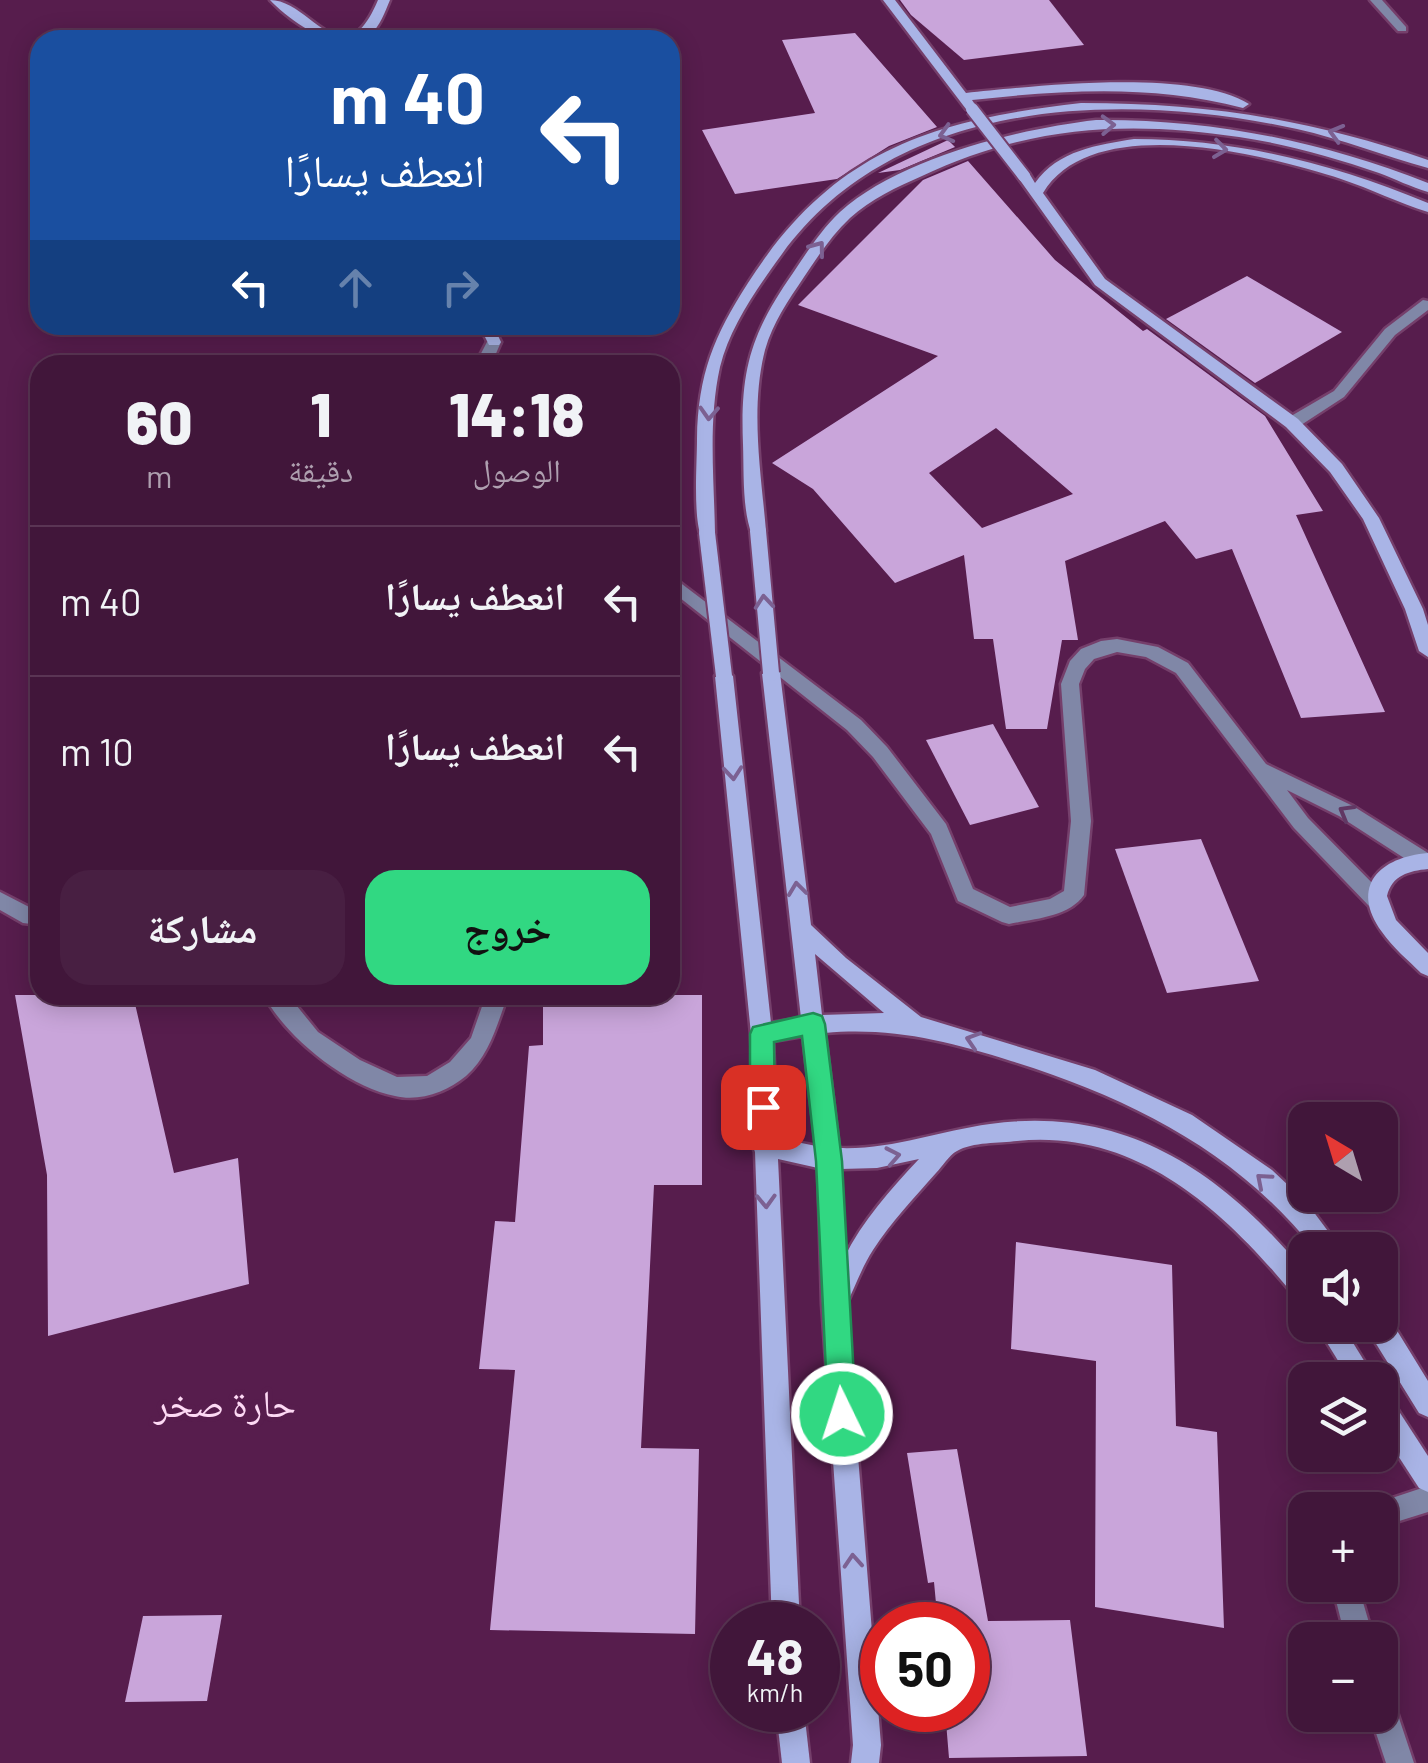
<!DOCTYPE html>
<html lang="ar">
<meta charset="utf-8">
<style>
body{margin:0;font-family:Barlow,"Noto Naskh Arabic",sans-serif;background:#481f42;color:#f1f3f6;direction:rtl;height:100vh;display:flex;flex-direction:column;font-size:38px;white-space:nowrap}
*{box-sizing:border-box;margin:0}
p{font-size:32px;color:#ae9faf}
.icon{flex:none;width:55px;height:55px;fill:none;stroke:currentColor;stroke-width:2;stroke-linecap:round;stroke-linejoin:round}
.map{position:relative;flex:1;overflow:hidden;direction:ltr}
.panel{position:absolute;left:30px;top:355px;width:650px;height:650px;display:flex;flex-direction:column;background:#41163a;border-radius:30px;box-shadow:0 5px 25px #0003,0 0 0 2px #5a3554;direction:rtl}
.panel>*{flex:none}
.banner{position:absolute;left:30px;top:30px;width:650px;height:305px;border-radius:30px;box-shadow:0 5px 25px #0003,0 0 0 2px #5a3554;direction:rtl;background:#1a4fa0;color:#fff;overflow:hidden}
.needle{width:65px;rotate:322deg}
.fabs{position:absolute;left:1288px;top:1102px;display:grid;gap:20px}
.fabs a{display:grid;place-items:center;width:110px;height:110px;border-radius:20px;background:#41163a;box-shadow:0 5px 25px #0003,0 0 0 2px #5a3554;font-size:50px}
.speed{position:absolute;left:710px;top:1602px;display:flex;gap:20px;font-size:50px;font-weight:700;text-align:center}
.speed>*{display:grid;place-content:center;width:130px;height:130px;border-radius:50%;background:#41163a;box-shadow:0 5px 25px #0003,0 0 0 2px #5a3554;line-height:1}
.speed small{font-size:25px;font-weight:400}
.speed .limit{border:15px solid #d22;background:#fff;color:#111}
.pin{position:absolute;display:grid;place-items:center;width:85px;height:85px;color:#fff;margin:-42px;border-radius:20px;box-shadow:0 5px 15px #0006}
.me{position:absolute;width:110px;margin:-55px;rotate:356deg;stroke-linejoin:round;filter:drop-shadow(0 0 8px #0008)}
.turn{display:flex;align-items:center;gap:35px;height:210px;padding:0 30px;font-size:45px}
.turn .icon{width:130px;height:130px;stroke-width:2.5}
.turn b{display:block;font-size:70px;line-height:85px}
.lanes{display:flex;align-items:center;height:95px;padding:0 30px;background:#0003;justify-content:center;gap:50px;direction:ltr}
.lanes .off{opacity:.35}
.eta{display:flex;justify-content:space-evenly;align-items:center;height:170px;text-align:center}
.eta b{font-size:60px;font-weight:800;line-height:70px}
.primary-button{display:flex;gap:20px;margin-top:auto;padding:20px 30px}
.primary-button a{flex:1;height:115px;border-radius:30px;background:#31d882;color:#111;font-size:40px;font-weight:800;line-height:115px;text-align:center}
.primary-button a+a{background:#481f42;color:#f1f3f6}
ul{padding:0;list-style:none}
li{display:flex;align-items:center;gap:30px;height:150px;padding:0 30px;border-top:2px solid #5a3554}
li div{flex:1}
li b{display:block;font-size:38px}
li em{font-style:normal}
.map>svg:first-child{display:block}
.building{fill:#c9a5da;fill-rule:evenodd}
.lines{fill:none;stroke-linecap:round;stroke-linejoin:round}
.lane-casing{stroke:#753f6b;stroke-width:5}
.street-casing{stroke:#753f6b;stroke-width:5}
.secondary-casing{stroke:#753f6b;stroke-width:5}
.lane{fill:#8087a7;fill-rule:evenodd}
.street{fill:#8087a7;fill-rule:evenodd}
.secondary{fill:#a9b4e6;fill-rule:evenodd}
.secondary-bridge-far1-casing{stroke:#753f6b;stroke-width:16;stroke-linecap:butt}
.secondary-bridge-casing{stroke:#753f6b;stroke-width:20;stroke-linecap:butt}
.secondary-bridge-far1{stroke:#a9b4e6;stroke-width:12}
.secondary-bridge{stroke:#a9b4e6;stroke-width:16}
.oneway{stroke:#7c6192}
.oneway2{stroke:#613864}
.route{fill:#31d882;stroke:#208c54;stroke-width:2.5}
.labels{text-anchor:middle;stroke-width:10;stroke-linejoin:round;paint-order:stroke}
.near-quarter-label{font-size:38px;fill:#fdd9f4;stroke:#571d4d}
</style>
<div class="map">
<svg width="1428" height="1763" viewBox="0 0 1428 1763">
<rect width="100%" height="100%" fill="#571d4d"/>
<!-- building -->
<g class="building">
<polygon points="900,0 1049,0 1084,45 964,60 911,15"/>
<polygon points="855,33 937,127 889,146 837,179 735,194 702,130 815,113 782,40"/>
<polygon points="948,140 955,147 900,170 878,173"/>
<path d="M968 161 1055 260 1143 331 1147 329 1265 416 1323 511 1296 515 1385 712 1301 718 1232 549 1196 559 1165 521 1065 561 1078 640H1062L1047 729H1006L993 639H974L964 555 895 583 813 489 772 463 938 356 798 305 923 180ZM996 428 1073 494 982 528 929 473Z"/>
<polygon points="1247,276 1342,332 1255,383 1166,319"/>
<polygon points="993,724 1039,807 970,825 926,740"/>
<polygon points="1201,839 1259,981 1167,993 1115,849"/>
<polygon points="15,995 133,995 174,1173 238,1158 249,1284 48,1336 47,1175"/>
<polygon points="543,995 702,995 702,1185 654,1185 641,1448 699,1449 695,1634 490,1630 515,1370 479,1369 495,1221 515,1222 529,1046 543,1045"/>
<polygon points="1016,1242 1172,1265 1176,1426 1217,1432 1224,1628 1095,1607 1096,1361 1011,1349"/>
<polygon points="957,1449 988,1621 1070,1620 1087,1756 949,1758 945,1710 968,1710 968,1625 938,1625 934,1582 928,1583 907,1453"/>
<polygon points="222,1615 207,1701 125,1702 143,1616"/>
</g>
<g class="lines">
<defs>
<g id="lane">
<polygon points="1428,1486 1428,1512 1380,1527 1380,1510 1369,1510 1371,1505"/>
<polygon points="1332,1585 1358,1585 1374,1640 1346,1640"/>
<polygon points="1380,1687 1390,1691 1414,1763 1386,1763 1370,1715 1380,1715"/>
</g>
<g id="street">
<polygon points="1370,0 1382,0 1406,27 1406,31 1398,31"/>
<polygon points="1423,300 1428,301 1428,310 1395,335 1344,397 1298,427 1286,427 1286,419 1334,391 1385,329"/>
<polygon points="494,338 501,342 491,365 475,365 487,342"/>
<path d="M670 575 861 720 887 747 946 824 973 889 1010 907 1050 899 1064 891 1071 821 1061 684 1070 661 1081 649 1101 641 1117 639 1158 647 1188 663 1266 764 1353 806 1428 853V868L1418 867 1339 816 1287 790 1308 818 1384 895 1387 901 1384 907H1370L1294 828 1176 673 1146 657 1117 652 1094 659 1085 669 1079 684 1091 821 1084 895C1069 917 1033 919 1009 924L1002 922 958 901 931 834 873 757 847 730 670 590Z"/>
<polygon points="0,892 33,909 40,909 40,925 23,923 0,910"/>
<path d="M264 995H288L318 1032 360 1060 397 1077 427 1076 450 1062 471 1038 486 995H508C497 1024 490 1055 466 1076 447 1092 419 1102 395 1096 348 1087 285 1037 264 995Z"/>
</g>
<g id="secondary">
<path d="M270 0C312 0 343 83 378 0H390C385 12 380 26 370 35 340 58 290 21 270 0Z"/>
<path d="M883 0H895L966 93C1035 86 1191 68 1249 104L1243 108C1152 84 1064 90 972 100L976 106 966 109Z"/>
<path d="M1081 103C1207 103 1309 119 1428 160V168C1384 156 1342 139 1297 129 1122 91 897 96 782 254 758 287 730 326 720 367 708 421 714 478 715 533L707 539 701 537C693 513 697 465 697 439 698 374 714 336 748 283 833 150 932 120 1081 103Z"/>
<path d="M1096 120C1211 119 1321 141 1428 183V192C1411 187 1395 179 1379 173 1333 157 1287 144 1239 137 1126 120 1027 126 922 176 897 187 871 199 850 218 832 235 818 256 804 277 788 301 773 322 765 350 750 409 761 472 766 531L758 537 752 535C742 509 744 472 743 444 740 370 751 333 793 273 807 252 821 230 840 212 900 158 1018 129 1096 120Z"/>
<path d="M1134 139C1237 139 1334 164 1428 203V212C1399 203 1371 189 1341 179 1267 155 1093 110 1043 193L1105 279 1298 419 1342 464 1379 518 1423 609 1428 625V657L1419 651 1405 609 1363 519 1330 472 1286 427 1095 285 1017 176 1029 173 1035 183C1058 150 1098 145 1134 139Z"/>
<polygon points="479,325 493,325 501,342 499,345 489,345"/>
<path d="M771 666 780 673 811 925 846 958 921 1017 1095 1070 1192 1115 1272 1170 1307 1203 1342 1250H1315C1236 1151 1130 1098 1011 1061 948 1041 891 1027 825 1033L839 1148C891 1150 939 1131 990 1124 1125 1105 1222 1172 1305 1272V1303L1297 1299C1226 1212 1138 1129 1017 1141 1000 1143 972 1142 957 1151 949 1155 942 1167 936 1173 914 1198 891 1222 873 1250 862 1267 855 1287 846 1305L881 1745 879 1763H851L853 1745 822 1304 818 1168 778 1159 800 1625H772L755 1152 752 1144 755 1137 751 1034 715 676 724 669 733 676 771 1023 801 1018 762 673ZM815 954 884 1013 822 1015ZM803 1036 816 1146 777 1138 773 1041ZM919 1159C890 1190 863 1220 844 1258L841 1169 877 1168Z"/>
<path d="M1428 853V869C1409 871 1392 875 1387 896L1396 920 1428 953V976L1421 973C1408 960 1393 948 1382 932 1349 886 1380 857 1428 853Z"/>
<polygon points="1380,1313 1388,1316 1428,1381 1428,1417 1419,1413 1370,1334 1367,1325 1380,1325"/>
<polygon points="1316,1325 1342,1325 1376,1380 1350,1380"/>
<polygon points="1380,1392 1389,1396 1428,1456 1428,1492 1419,1488 1380,1428"/>
<polygon points="776,1710 804,1710 810,1763 782,1763"/>
</g>
</defs>
<!-- lane casing -->
<use href="#lane" class="lane-casing"/>
<!-- street casing -->
<use href="#street" class="street-casing"/>
<!-- secondary casing -->
<use href="#secondary" class="secondary-casing"/>
<!-- lane -->
<use href="#lane" class="lane"/>
<!-- street -->
<use href="#street" class="street"/>
<!-- secondary -->
<use href="#secondary" class="secondary"/>
<defs>
<polyline id="secondary-bridge-far1" points="972,109 1024,176"/>
<g id="secondary-bridge">
<polyline points="758,531 771,673"/>
<polyline points="707,533 724,676"/>
</g>
</defs>
<!-- secondary-bridge-far1 casing -->
<use href="#secondary-bridge-far1" class="secondary-bridge-far1-casing"/>
<!-- secondary-bridge casing -->
<use href="#secondary-bridge" class="secondary-bridge-casing"/>
<!-- secondary-bridge-far1 -->
<use href="#secondary-bridge-far1" class="secondary-bridge-far1"/>
<!-- secondary-bridge -->
<use href="#secondary-bridge" class="secondary-bridge"/>
</g>
<!-- one-way arrows -->
<defs><path id="oneway-chevron" d="M-2-3.5L2.5 0L-2 3.5" fill="none" stroke-width="1.6" stroke-linecap="round" stroke-linejoin="round" transform="scale(2.5)"/></defs>
<g class="oneway">
<use href="#oneway-chevron" transform="translate(1108 125) rotate(-2)"/>
<use href="#oneway-chevron" transform="translate(1336 133) rotate(-164)"/>
<use href="#oneway-chevron" transform="translate(946 134) rotate(164)"/>
<use href="#oneway-chevron" transform="translate(1220 149) rotate(7)"/>
<use href="#oneway-chevron" transform="translate(818 248) rotate(-53)"/>
<use href="#oneway-chevron" transform="translate(709 413) rotate(93)"/>
<use href="#oneway-chevron" transform="translate(764 602) rotate(-95)"/>
<use href="#oneway-chevron" transform="translate(733 773) rotate(85)"/>
<use href="#oneway-chevron" transform="translate(797 889) rotate(-97)"/>
<use href="#oneway-chevron" transform="translate(973 1040) rotate(-162)"/>
<use href="#oneway-chevron" transform="translate(893 1156) rotate(-11)"/>
<use href="#oneway-chevron" transform="translate(1263 1180) rotate(-139)"/>
<use href="#oneway-chevron" transform="translate(766 1201) rotate(88)"/>
<use href="#oneway-chevron" transform="translate(853 1561) rotate(-94)"/>
</g>
<use class="oneway2" href="#oneway-chevron" transform="translate(1346 812) rotate(-150)"/>
<!-- route -->
<polygon class="route" points="813,1013 822,1016 825,1024 842,1161 856,1414 852,1424 842,1429 832,1424 828,1414 816,1161 802,1036 774,1042 775,1107 772,1115 763,1119 754,1115 750,1107 750,1034 753,1027"/>
<g class="labels">
<!-- near-quarter labels -->
<g class="near-quarter-label">
<text x="225" y="1417">حارة صخر</text>
</g>
</g>
</svg>
<div class="fabs">
<a><svg class="needle" viewBox="-14 -14 28 28"><path d="M0-13l5 13h-10z" fill="#e53935"/><path d="M0 13l5-13h-10z" fill="#ae9faf"/></svg></a>
<a><svg class="icon" aria-label="sound" viewBox="0 0 24 24"><path d="M4 9h4l5-4v14l-5-4H4zM17 9q2 3 0 6"/></svg></a>
<a><svg class="icon" aria-label="layers" viewBox="0 0 24 24"><path d="M12 4l9 5-9 5-9-5zM3 14l9 5 9-5"/></svg></a>
<a>+</a>
<a>−</a>
</div>
<div class="speed"><div>48<small>km/h</small></div><div class="limit">50</div></div>
<div class="pin" style="left:763px;top:1107px;background:#d93025"><svg class="icon" aria-label="arrive" viewBox="0 0 24 24"><path d="M6 21V4h12l-3 4 3 4H6"/></svg></div>
<svg class="me" style="left:842px;top:1414px" viewBox="-20 -20 40 40"><circle r="17" fill="#31d882" stroke="#fff" stroke-width="3"/><path d="M0-11L8 9 0 5-8 9z" fill="#fff"/></svg>
<div class="banner">
<div class="turn"><svg class="icon" aria-label="left" viewBox="0 0 24 24"><path d="M17 20v-9H6M10 6l-5 5 5 5"/></svg><div><b>40 m</b>انعطف يسارًا</div></div>
<div class="lanes"><svg class="icon" aria-label="left" viewBox="0 0 24 24"><path d="M17 20v-9H6M10 6l-5 5 5 5"/></svg><svg class="icon off" aria-label="ahead" viewBox="0 0 24 24"><path d="M12 20V5M6 11l6-6 6 6"/></svg><svg class="icon off" aria-label="right" viewBox="0 0 24 24"><path d="M7 20v-9h11M14 6l5 5-5 5"/></svg></div>
</div>
<section class="panel">
<div class="eta">
<div><b>14:18</b><p>الوصول</p></div>
<div><b>1</b><p>دقيقة</p></div>
<div><b>60</b><p>m</p></div>
</div>
<ul>
<li><svg class="icon" aria-label="left" viewBox="0 0 24 24"><path d="M17 20v-9H6M10 6l-5 5 5 5"/></svg><div><b>انعطف يسارًا</b></div><em>40 m</em></li>
<li><svg class="icon" aria-label="left" viewBox="0 0 24 24"><path d="M17 20v-9H6M10 6l-5 5 5 5"/></svg><div><b>انعطف يسارًا</b></div><em>10 m</em></li>
</ul>
<div class="primary-button"><a>خروج</a><a>مشاركة</a></div>
</section>
</div>
